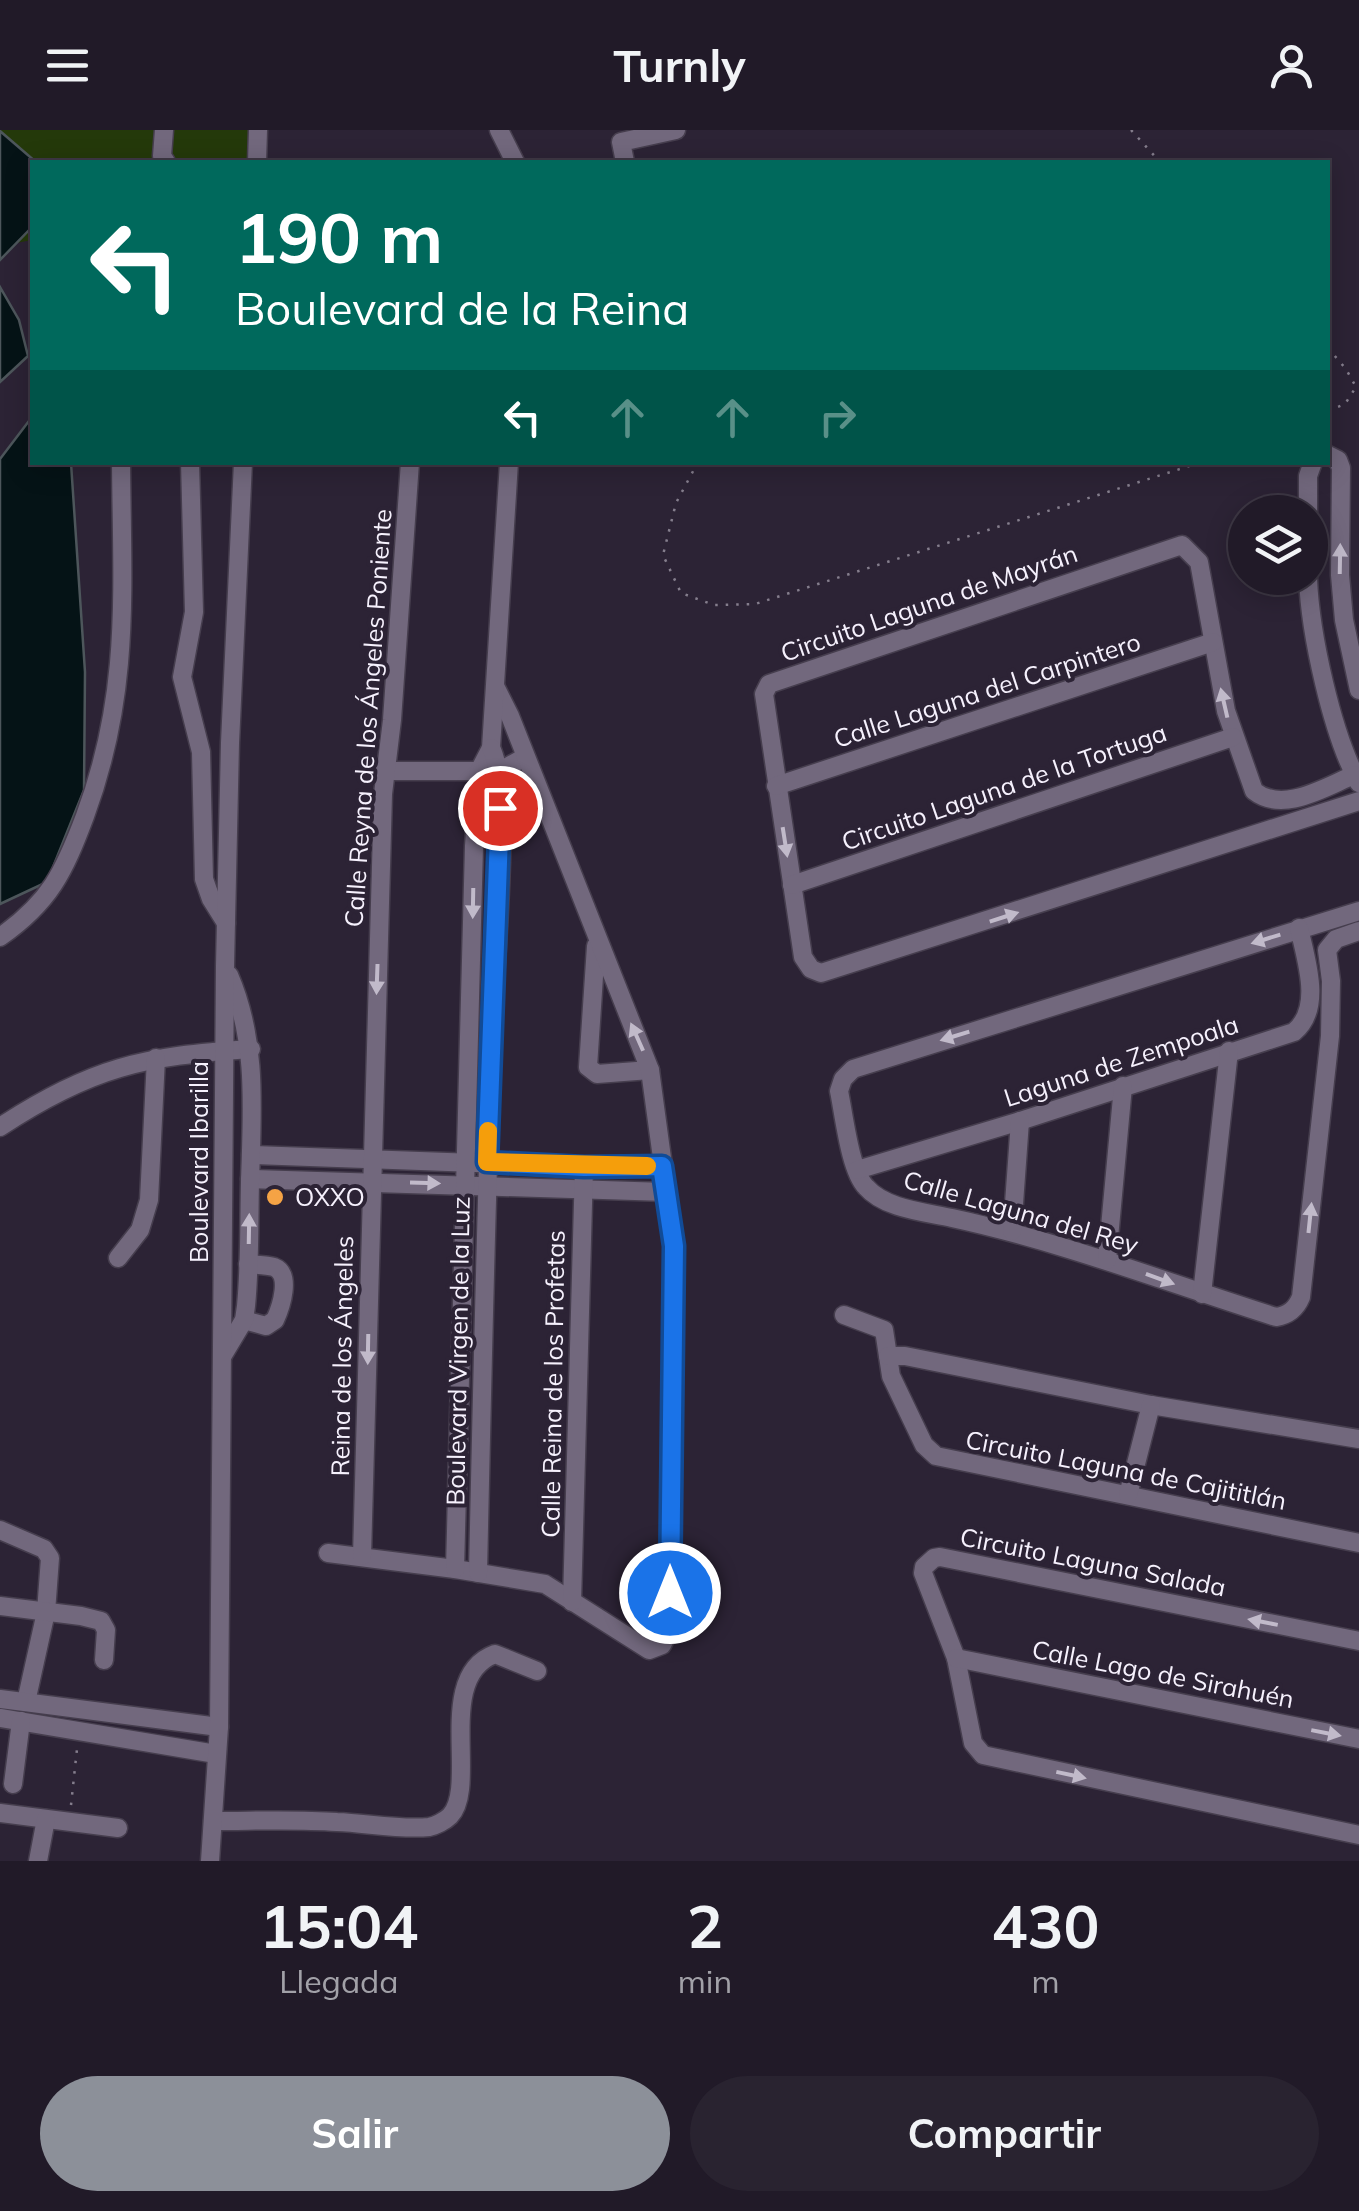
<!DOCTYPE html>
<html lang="es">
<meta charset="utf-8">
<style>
body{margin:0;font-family:Mulish,sans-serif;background:#292330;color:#f1f3f6;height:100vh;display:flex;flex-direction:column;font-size:38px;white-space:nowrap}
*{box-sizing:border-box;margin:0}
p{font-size:32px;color:#a2a1a8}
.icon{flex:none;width:55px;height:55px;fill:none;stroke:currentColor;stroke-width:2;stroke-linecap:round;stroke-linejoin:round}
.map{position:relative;height:1731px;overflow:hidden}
.sheet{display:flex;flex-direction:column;background:#211a28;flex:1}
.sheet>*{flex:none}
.banner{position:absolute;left:30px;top:30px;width:1300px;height:305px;border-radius:0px;box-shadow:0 5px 25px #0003,0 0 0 2px #3e3845;background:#00695c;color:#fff;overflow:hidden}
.fabs{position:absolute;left:1228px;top:365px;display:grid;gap:20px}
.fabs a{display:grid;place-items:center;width:100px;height:100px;border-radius:50%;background:#211a28;box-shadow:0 5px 25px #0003,0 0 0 2px #3e3845;font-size:50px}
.pin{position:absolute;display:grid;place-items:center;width:85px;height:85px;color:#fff;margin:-42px;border:5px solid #fff;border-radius:50%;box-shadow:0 2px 10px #0007}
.me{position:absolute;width:110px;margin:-55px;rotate:0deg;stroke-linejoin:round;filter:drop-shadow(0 0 8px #0008)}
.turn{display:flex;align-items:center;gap:35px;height:210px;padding:0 40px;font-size:45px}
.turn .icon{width:130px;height:130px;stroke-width:2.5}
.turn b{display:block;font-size:70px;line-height:85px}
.lanes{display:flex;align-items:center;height:95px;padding:0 40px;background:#0003;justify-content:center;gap:50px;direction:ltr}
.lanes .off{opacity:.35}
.eta{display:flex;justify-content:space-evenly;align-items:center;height:170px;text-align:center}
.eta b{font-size:60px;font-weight:700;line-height:70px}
.primary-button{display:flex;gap:20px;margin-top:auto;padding:20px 40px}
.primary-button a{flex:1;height:115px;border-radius:60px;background:#8c9099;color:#fff;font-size:40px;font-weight:700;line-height:115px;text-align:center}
.primary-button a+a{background:#292330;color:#f1f3f6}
header{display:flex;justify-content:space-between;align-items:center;height:130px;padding:0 40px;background:#211a28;font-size:45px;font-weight:700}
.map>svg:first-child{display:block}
.green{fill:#24390a}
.water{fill:#051316;stroke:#4d565b;stroke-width:2.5}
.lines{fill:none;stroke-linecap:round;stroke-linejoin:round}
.minor-casing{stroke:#463e4e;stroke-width:21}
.path{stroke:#857e8d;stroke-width:2.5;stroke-dasharray:2.5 8;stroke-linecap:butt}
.minor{stroke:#72687d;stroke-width:18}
.oneway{fill:#c1baca}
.route-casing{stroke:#114b97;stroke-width:25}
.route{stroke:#1a73e8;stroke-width:18}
.slow{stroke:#f59e0b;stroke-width:18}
.poi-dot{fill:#f5a345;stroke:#2c2335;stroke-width:4}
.labels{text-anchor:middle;stroke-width:8;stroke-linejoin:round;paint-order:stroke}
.street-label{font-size:25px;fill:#f6f1fd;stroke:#2c2335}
.poi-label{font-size:25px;fill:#f6f1fd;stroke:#2c2335;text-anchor:start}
</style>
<header><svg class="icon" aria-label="menu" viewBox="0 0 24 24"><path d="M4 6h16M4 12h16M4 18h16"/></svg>Turnly<svg class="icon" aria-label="person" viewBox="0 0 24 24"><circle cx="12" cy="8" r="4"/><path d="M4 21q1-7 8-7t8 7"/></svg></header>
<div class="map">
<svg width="1359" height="1731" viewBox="0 0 1359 1731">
<rect width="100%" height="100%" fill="#2c2335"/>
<!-- green -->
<polygon class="green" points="0,0 255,0 253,32 32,32 32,110 0,116"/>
<!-- water -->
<g class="water">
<polygon points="0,1 36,32 32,32 32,97 0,130"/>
<polygon points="0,157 19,190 28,226 0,252"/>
<polygon points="32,287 32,332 71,333 85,542 84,660 47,752 0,774 0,329"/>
</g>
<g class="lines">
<defs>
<g id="minor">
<polyline points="164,0 162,26 166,32"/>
<polyline points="499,0 515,32"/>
<polyline points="257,32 258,0"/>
<polyline points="625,32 621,12 676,0"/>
<polyline points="1328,325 1338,330 1341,338 1340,445 1344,490 1359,560"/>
<polyline points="190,332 194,482 182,547 201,622 204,749 211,769 226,793"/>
<polyline points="1308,382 1308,346 1313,332"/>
<path d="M1308 448C1310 503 1332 605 1359 653"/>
<polyline points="384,641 500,641 525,627"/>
<path d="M1354 645C1325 657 1283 684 1254 661L1226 581 1199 432 1182 415 769 554 764 564 803 827 811 839 821 843 1359 671"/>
<polyline points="776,656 1213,512"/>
<polyline points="792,755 1233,607"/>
<path d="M1359 781 853 939 843 949 839 961C844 985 850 1041 866 1057 885 1079 925 1082 952 1088 1063 1112 1168 1153 1276 1187 1289 1185 1296 1179 1301 1167L1330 906 1331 851 1327 820 1336 809 1359 801"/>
<path d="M0 807C50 772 64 742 85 686 131 562 122 461 121 332"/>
<polyline points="596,816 588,937 597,944 650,940"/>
<path d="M0 997C91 937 144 926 251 919"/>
<polyline points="251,1025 584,1037 662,1036"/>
<path d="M857 1040 1020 991 1294 902C1323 878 1306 830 1299 798"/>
<polyline points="250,1049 666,1062"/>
<polyline points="1012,1101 1020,991"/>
<polyline points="118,1128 140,1100 149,1070 156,928"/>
<polyline points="1107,1130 1123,956"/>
<polyline points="1202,1164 1229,921"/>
<polyline points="844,1185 884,1200 891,1246 924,1315 936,1326 1359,1413"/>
<path d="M244 1190 266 1196 275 1190C281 1177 292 1144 274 1137 266 1135 256 1135 248 1134"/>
<path d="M223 1225 244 1190 246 1176C250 1135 249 1093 250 1052 252 981 258 912 229 845"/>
<polyline points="888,1226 905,1226 1151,1275 1359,1309"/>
<polyline points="1128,1365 1151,1275"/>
<polyline points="0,1400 44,1419 50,1428 46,1482 26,1572"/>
<polyline points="328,1423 455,1439 545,1454 649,1520 662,1515 670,1499 674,1116 650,940 510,586 496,558"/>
<polyline points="362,1426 383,664 392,590 410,332"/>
<polyline points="455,1439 474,716 479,641 491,618 509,332"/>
<path d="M478 1443C482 1256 486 1069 493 882 495 830 512 656 491 618"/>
<polyline points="572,1472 584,1037"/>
<polyline points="0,1476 81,1486 101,1491 106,1500 104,1530"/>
<polyline points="1359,1511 940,1427 934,1428 924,1437 923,1443 956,1528 973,1613 983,1625 1359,1705"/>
<polyline points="956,1528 1359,1609"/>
<polyline points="0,1569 219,1597"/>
<polyline points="0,1588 216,1624"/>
<polyline points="13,1654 21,1591"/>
<polyline points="0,1683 118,1698"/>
<path d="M213 1691C254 1691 295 1689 337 1692 366 1693 400 1700 429 1697 435 1696 445 1691 450 1686 479 1656 434 1546 495 1524L537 1541"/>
<polyline points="38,1731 46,1689"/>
<polyline points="210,1731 219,1597 225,836 230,613 243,332"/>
</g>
</defs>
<!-- minor casing -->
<use href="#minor" class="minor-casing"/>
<!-- path -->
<g class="path">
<polyline points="1131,0 1160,32"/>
<polyline points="1328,218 1346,239 1356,257 1345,274 1328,281"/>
<polyline points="698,332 676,373 663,425 681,463 714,475 755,474 1202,332"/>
<polyline points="71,1675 77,1619"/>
</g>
<!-- minor -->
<use href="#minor" class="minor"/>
</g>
<!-- one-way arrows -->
<defs><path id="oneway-solid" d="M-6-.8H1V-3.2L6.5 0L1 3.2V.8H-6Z" transform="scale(2.5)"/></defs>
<g class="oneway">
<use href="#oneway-solid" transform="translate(1340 429) rotate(-89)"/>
<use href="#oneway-solid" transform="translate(1224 573) rotate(-103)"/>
<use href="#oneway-solid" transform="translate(785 712) rotate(81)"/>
<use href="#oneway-solid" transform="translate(473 773) rotate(91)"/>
<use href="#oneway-solid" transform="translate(1004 787) rotate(-18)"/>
<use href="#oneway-solid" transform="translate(1266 809) rotate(163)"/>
<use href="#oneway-solid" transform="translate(377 849) rotate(92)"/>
<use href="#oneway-solid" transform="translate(955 906) rotate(163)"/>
<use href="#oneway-solid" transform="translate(637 907) rotate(-114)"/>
<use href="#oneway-solid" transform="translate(425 1053) rotate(2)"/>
<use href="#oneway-solid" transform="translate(1310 1088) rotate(-84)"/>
<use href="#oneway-solid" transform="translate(249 1099) rotate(-89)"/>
<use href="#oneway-solid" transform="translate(1160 1149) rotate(20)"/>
<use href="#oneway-solid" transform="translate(368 1219) rotate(91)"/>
<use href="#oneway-solid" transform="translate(1263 1492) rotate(-169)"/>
<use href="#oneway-solid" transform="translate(1326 1603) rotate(11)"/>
<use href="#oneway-solid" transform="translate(1071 1645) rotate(12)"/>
</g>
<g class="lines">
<defs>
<polyline id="route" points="500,678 487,1032 584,1037 662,1036 674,1116 670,1463"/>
</defs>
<!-- route casing -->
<use href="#route" class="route-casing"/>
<!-- route -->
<use href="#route" class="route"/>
<!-- slow -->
<polyline class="slow" points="488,1001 487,1032 647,1036"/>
</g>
<!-- markers -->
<circle class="poi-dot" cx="275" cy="1067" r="10"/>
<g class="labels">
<!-- street labels -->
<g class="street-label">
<text transform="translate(929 473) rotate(-19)" y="9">Circuito Laguna de Mayrán</text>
<text transform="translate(987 560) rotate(-18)" y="9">Calle Laguna del Carpintero</text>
<text transform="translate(368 588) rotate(-86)" y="9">Calle Reyna de los Ángeles Poniente</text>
<text transform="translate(1004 657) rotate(-19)" y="9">Circuito Laguna de la Tortuga</text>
<text transform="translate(1121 931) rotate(-18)" y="9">Laguna de Zempoala</text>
<text transform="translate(199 1032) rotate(-90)" y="9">Boulevard Ibarilla</text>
<text transform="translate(1021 1082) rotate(16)" y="9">Calle Laguna del Rey</text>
<text transform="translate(458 1221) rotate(-89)" y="9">Boulevard Virgen de la Luz</text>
<text transform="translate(342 1226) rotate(-89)" y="9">Reina de los Ángeles</text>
<text transform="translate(553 1254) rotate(-89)" y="9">Calle Reina de los Profetas</text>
<text transform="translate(1126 1340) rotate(11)" y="9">Circuito Laguna de Cajititlán</text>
<text transform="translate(1093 1432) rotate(11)" y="9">Circuito Laguna Salada</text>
<text transform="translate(1163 1544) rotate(11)" y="9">Calle Lago de Sirahuén</text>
</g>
<!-- poi labels -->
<g class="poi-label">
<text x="295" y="1076">OXXO</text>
</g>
</g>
</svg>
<div class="fabs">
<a><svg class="icon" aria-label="layers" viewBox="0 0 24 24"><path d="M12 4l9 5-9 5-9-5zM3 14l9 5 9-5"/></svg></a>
</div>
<div class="pin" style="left:500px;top:678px;background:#d93025"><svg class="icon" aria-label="arrive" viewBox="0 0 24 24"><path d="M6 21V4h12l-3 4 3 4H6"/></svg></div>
<svg class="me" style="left:670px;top:1463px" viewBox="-20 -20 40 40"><circle r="17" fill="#1a73e8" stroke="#fff" stroke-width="3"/><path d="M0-11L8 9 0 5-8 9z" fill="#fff"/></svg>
<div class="banner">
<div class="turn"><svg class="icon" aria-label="left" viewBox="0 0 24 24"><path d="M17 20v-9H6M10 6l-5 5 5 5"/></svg><div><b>190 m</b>Boulevard de la Reina</div></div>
<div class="lanes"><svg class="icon" aria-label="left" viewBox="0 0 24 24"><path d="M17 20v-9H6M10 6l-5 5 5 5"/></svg><svg class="icon off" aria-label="ahead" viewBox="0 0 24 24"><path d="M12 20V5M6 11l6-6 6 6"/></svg><svg class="icon off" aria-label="ahead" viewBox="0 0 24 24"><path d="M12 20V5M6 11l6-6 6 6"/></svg><svg class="icon off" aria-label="right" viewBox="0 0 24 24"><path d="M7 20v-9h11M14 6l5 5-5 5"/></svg></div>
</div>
</div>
<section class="sheet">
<div class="eta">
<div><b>15:04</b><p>Llegada</p></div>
<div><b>2</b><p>min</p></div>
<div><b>430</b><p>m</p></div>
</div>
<div class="primary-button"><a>Salir</a><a>Compartir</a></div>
</section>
